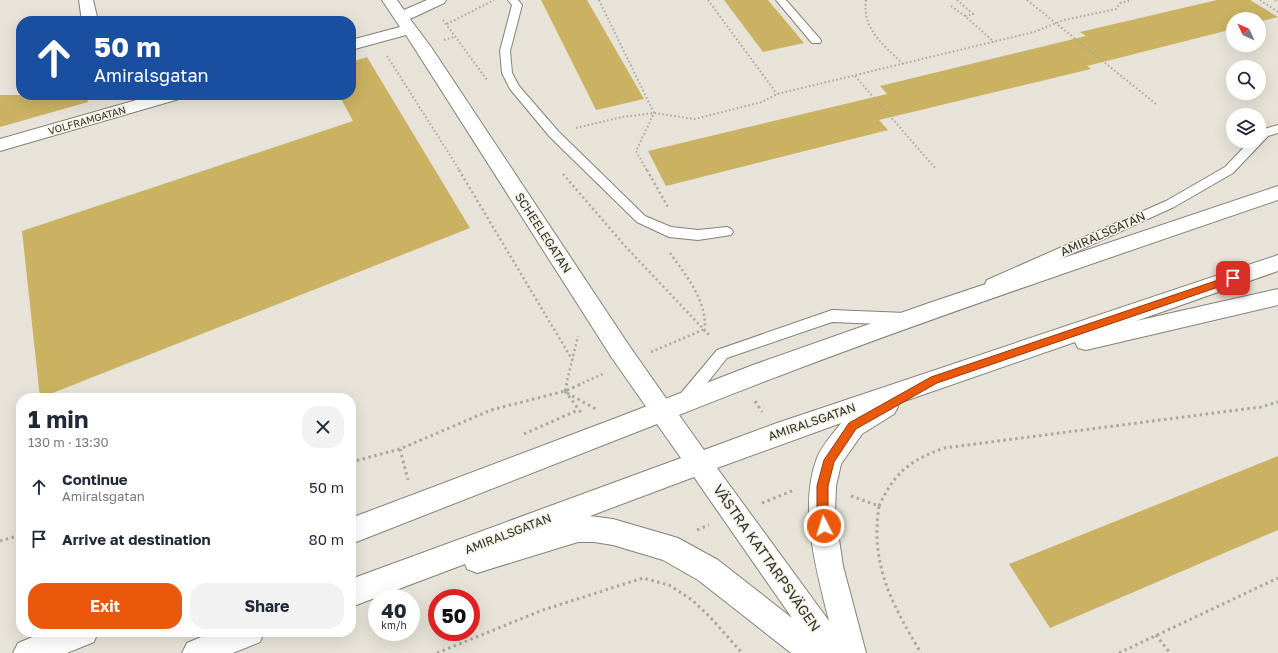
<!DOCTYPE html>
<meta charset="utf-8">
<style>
body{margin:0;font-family:"Golos Text",sans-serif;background:#f2f2f3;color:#1f2937;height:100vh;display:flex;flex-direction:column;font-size:15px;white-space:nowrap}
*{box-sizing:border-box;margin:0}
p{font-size:13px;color:#747a83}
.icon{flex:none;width:22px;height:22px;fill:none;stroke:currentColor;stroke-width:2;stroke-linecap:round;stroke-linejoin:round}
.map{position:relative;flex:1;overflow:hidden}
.sheet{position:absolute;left:16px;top:393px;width:340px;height:244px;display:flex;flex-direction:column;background:#fff;border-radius:16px;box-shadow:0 4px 16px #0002}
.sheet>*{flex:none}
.banner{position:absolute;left:16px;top:16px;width:340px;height:84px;border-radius:16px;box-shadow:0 4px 16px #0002;background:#1a4fa0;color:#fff;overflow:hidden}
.needle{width:26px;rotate:314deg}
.tools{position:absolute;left:1226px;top:12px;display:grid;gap:8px}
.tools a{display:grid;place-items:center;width:40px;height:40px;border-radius:50%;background:#fff;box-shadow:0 4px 16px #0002;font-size:20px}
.speed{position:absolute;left:368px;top:589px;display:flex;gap:8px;font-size:20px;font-weight:700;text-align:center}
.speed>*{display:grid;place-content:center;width:52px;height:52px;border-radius:50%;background:#fff;box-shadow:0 4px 16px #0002;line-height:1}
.speed small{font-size:10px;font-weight:400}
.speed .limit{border:6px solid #d22;background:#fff;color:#111}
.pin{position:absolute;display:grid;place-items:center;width:34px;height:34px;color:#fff;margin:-17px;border-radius:8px;box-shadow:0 2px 6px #0006}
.me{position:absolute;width:44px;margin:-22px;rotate:355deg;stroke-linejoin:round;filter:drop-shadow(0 0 3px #0008)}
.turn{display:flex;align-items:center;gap:14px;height:84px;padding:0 12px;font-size:18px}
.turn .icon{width:52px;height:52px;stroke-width:2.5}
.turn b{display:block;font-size:28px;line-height:34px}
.round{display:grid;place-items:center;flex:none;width:42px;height:42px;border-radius:16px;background:#f2f2f3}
.headline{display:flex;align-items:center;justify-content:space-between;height:68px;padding:0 12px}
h1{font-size:24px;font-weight:700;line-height:30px}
.primary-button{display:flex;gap:8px;margin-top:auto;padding:8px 12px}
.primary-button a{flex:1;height:46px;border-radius:16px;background:#ea580c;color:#fff;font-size:16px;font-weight:700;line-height:46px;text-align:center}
.primary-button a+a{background:#f2f2f3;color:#1f2937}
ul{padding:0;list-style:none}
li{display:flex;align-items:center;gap:12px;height:52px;padding:0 12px}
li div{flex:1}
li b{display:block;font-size:15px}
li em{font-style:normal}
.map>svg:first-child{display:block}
.building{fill:#cab262}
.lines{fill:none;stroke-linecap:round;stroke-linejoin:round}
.lane-casing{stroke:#848177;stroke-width:2}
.street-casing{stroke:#848177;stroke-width:2}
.secondary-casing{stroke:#848177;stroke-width:2}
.path-far2{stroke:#aaa79e;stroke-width:2;stroke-dasharray:1.5 2.5;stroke-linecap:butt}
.path-far1{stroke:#aaa79e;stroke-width:2.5;stroke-dasharray:2 3;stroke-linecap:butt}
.path{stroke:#aaa79e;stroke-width:3;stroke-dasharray:2.5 3.5;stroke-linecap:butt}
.lane{fill:#fff;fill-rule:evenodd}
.street{fill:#fff;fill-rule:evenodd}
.secondary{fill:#fff;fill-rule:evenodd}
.route{fill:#ea580c;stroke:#983908}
.labels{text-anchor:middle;stroke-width:3;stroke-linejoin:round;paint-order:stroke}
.far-street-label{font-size:10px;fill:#31302b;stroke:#f4f1e5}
.street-label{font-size:12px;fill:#31302b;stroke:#f4f1e5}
.near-street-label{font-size:14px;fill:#31302b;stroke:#f4f1e5}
</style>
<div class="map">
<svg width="1278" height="653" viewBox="0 0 1278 653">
<rect width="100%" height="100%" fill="#e7e3d8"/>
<!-- building -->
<g class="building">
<polygon points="541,0 587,0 644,99 596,110"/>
<polygon points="724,0 768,0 804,43 763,52"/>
<polygon points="1217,0 1250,0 1278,17 1259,22 1259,19 1233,19 1233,29 1087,66 1091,69 879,120 888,130 666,186 648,151 887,94 880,86 1086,36 1080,32"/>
<polygon points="367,57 470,228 40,398 22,231 353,121 339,95 351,95 351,62"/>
<polygon points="0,95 87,95 88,102 0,127"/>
<polygon points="1278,456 1278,530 1050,628 1009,564"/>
</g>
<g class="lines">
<defs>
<g id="lane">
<polygon points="508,0 518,0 522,5 510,51 512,73 519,86 558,131 645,216 671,227 698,230 727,227 731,229 733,232 731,235 698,240 669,237 637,222 550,137 510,89 502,73 500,51 512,5"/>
<polygon points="776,0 786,0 820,39 821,41 820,43 812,43"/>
<polygon points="1278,125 1278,133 1268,136 1233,173 1174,207 997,288 992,289 987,288 985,284 987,280 1166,201 1225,167 1250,141 1259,141 1260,130"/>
<polygon points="832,310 906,313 911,315 913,319 911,323 906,325 832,322 727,358 687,408 682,410 677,408 674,403 677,398 717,350"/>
</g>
<g id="street">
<polygon points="79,0 93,0 98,21 82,21"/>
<polygon points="382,0 397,0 404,10 427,0 446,0 444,3 410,19 431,47 628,344 670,404 674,411 670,418 662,422 654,418 612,358 406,35 351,50 351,40 400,27"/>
<polygon points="154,95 181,95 179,99 0,151 0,139"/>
</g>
<g id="secondary">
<path d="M1278 186V200C1077 269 876 336 679 415L704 450 777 423 1278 255V271L1136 321 1278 289V305L1086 350 1078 348 1075 342 896 404 898 407 894 414 862 434 841 464 836 486 835 513 843 566 866 653H791L698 580 663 560 613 545 594 542H578L477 573 467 569 465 564 351 607V579L681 458 657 424 351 544V518L616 418 753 365 929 303ZM841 423C833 434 822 445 817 458 798 507 817 572 829 621L717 468ZM694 477 792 618 718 560 678 538 613 519 590 516Z"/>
<polygon points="45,632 98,632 94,642 67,653 13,653 18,643"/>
<polygon points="213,632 264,632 260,642 233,653 182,653 187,643"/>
</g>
</defs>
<!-- lane casing -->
<use href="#lane" class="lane-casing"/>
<!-- street casing -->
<use href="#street" class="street-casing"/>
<!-- secondary casing -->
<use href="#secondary" class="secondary-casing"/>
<!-- path-far2 -->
<g class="path-far2">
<polyline points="599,0 654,113 636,151 647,171"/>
<polyline points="708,0 777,94"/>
<path d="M866 0C862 30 884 45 903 64"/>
<polyline points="957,0 973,14 965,16 994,42"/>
<polyline points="1027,0 1156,104"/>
<polyline points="1260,0 1278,12"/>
<polyline points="1275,0 1278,2"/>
<polyline points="951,6 965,16"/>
<polyline points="443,20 487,80"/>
<polyline points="447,24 494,0"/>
<polyline points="444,40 454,37"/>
<polyline points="387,56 460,171"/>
<polyline points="855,76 936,169"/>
<polyline points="576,128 622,117 654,113 695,119 762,102 777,94 1034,32 1064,20 1116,9 1120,3 1132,0"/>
</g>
<!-- path-far1 -->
<g class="path-far1">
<polyline points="459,170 573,361"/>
<polyline points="647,170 669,209"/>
<polyline points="563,174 625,246 710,336"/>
<path d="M670 253C687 277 706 299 705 329"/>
<polyline points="651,352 705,329"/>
<polyline points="566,385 578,336"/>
<polyline points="578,385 605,373"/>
</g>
<!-- path -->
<g class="path">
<polyline points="565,391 582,414"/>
<polyline points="565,391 567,384"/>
<polyline points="567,393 596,409"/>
<polyline points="755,401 762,412"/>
<polyline points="524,434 578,410"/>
<polyline points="400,449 408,480"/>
<polyline points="351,462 400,449 491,410 565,391 581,384"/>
<path d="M851 496 879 506C870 565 892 604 921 653"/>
<polyline points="762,503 794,490"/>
<path d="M879 506C895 472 909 461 944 448L1261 407 1278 402"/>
<polyline points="697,530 709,525"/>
<polyline points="0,541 21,535"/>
<polyline points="1156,635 1170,653"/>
<polyline points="437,653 543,610 643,578 669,585 692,600 710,617 742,653"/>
<polyline points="1119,653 1278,578"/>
</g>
<!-- lane -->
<use href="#lane" class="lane"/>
<!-- street -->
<use href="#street" class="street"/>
<!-- secondary -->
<use href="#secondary" class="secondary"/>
</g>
<!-- route -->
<polygon class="route" points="1233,275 1237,278 1236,281 937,383 856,429 834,462 828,486 828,513 830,526 828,530 824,532 820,530 817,513 817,486 824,460 849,423 931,377"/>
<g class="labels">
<!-- far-street labels -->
<g class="far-street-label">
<text transform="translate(87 120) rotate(-16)" y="4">VOLFRAMGATAN</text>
</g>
<!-- street labels -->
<g class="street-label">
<text transform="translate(543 233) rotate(57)" y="4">SCHEELEGATAN</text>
<text transform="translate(1103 234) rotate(-24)" y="4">AMIRALSGATAN</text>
<text transform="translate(812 422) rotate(-19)" y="4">AMIRALSGATAN</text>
<text transform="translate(508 534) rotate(-21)" y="4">AMIRALSGATAN</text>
</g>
<!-- near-street labels -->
<g class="near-street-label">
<text transform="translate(767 558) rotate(55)" y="5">VÄSTRA KATTARPSVÄGEN</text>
</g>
</g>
</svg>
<div class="tools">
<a><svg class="needle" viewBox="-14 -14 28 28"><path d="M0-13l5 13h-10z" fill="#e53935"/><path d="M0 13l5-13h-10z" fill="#747a83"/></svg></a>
<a><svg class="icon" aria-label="search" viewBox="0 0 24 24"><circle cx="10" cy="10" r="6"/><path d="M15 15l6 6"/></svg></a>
<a><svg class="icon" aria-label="layers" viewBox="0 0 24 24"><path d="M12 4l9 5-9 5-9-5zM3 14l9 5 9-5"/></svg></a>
</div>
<div class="speed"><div>40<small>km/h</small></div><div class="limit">50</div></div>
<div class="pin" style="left:1233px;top:278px;background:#d93025"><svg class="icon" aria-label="arrive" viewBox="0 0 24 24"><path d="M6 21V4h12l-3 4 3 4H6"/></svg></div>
<svg class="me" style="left:824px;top:526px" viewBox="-20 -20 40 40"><circle r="17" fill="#ea580c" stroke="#fff" stroke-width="3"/><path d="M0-11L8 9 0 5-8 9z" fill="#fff"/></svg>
<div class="banner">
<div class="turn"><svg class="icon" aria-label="ahead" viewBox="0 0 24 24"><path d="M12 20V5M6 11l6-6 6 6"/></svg><div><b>50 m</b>Amiralsgatan</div></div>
</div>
<section class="sheet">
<div class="headline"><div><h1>1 min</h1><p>130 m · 13:30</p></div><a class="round"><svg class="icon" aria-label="close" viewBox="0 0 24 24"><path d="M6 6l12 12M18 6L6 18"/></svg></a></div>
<ul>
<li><svg class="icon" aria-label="ahead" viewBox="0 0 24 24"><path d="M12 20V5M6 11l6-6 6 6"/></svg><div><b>Continue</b><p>Amiralsgatan</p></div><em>50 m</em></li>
<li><svg class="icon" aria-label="arrive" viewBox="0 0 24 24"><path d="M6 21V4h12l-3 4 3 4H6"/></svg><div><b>Arrive at destination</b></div><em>80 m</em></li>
</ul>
<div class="primary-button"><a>Exit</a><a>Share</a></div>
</section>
</div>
